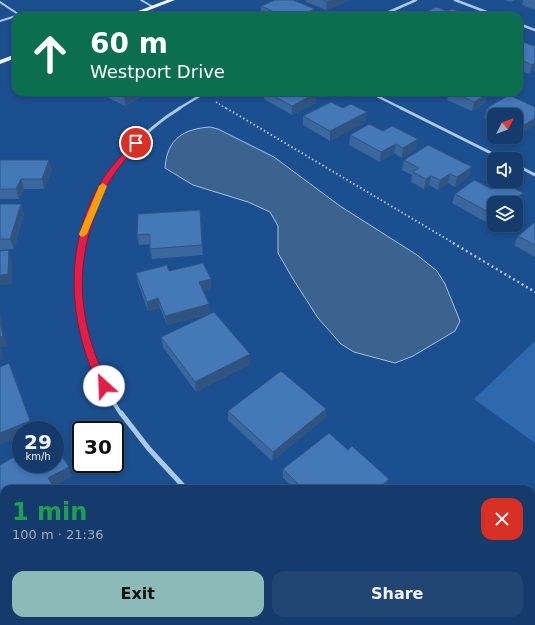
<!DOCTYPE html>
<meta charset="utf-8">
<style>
body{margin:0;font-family:"DejaVu Sans",sans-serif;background:#214673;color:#f1f3f6;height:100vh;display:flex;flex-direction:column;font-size:15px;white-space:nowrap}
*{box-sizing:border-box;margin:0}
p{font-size:13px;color:#9dadc1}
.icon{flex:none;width:22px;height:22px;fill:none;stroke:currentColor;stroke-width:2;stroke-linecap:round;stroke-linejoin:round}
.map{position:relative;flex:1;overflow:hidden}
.sheet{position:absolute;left:0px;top:485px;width:535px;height:140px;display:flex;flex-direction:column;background:#143b6b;border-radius:12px 12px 0 0;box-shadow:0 2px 6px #0003,0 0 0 1px #33557e}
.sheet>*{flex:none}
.guide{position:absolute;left:12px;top:12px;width:511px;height:84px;border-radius:12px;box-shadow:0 2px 6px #0003,0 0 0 1px #33557e;background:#0b6e4f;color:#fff;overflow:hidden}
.needle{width:26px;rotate:48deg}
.controls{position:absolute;left:487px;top:108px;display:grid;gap:8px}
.controls a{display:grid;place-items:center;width:36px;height:36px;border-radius:8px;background:#143b6b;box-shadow:0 2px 6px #0003,0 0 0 1px #33557e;font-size:20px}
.speed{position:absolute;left:12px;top:421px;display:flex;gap:8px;font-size:20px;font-weight:700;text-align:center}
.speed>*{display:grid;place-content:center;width:52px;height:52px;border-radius:50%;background:#143b6b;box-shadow:0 2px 6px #0003,0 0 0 1px #33557e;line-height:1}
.speed small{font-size:10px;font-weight:400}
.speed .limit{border:2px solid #111;border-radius:6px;background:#fff;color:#111}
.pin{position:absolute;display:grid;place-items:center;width:34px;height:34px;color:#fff;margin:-17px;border:2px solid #fff;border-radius:50%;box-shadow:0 1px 4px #0007}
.me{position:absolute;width:44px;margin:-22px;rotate:335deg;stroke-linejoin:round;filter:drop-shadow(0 0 3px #0008)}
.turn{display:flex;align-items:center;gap:14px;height:84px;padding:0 12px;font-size:18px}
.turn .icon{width:52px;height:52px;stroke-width:2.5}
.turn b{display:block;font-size:28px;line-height:34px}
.round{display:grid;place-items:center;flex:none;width:42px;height:42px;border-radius:12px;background:#214673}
.summary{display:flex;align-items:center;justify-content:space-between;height:68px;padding:0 12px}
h1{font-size:24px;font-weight:700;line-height:30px;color:#1e9e55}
.action{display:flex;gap:8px;margin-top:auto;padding:8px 12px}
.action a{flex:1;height:46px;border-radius:12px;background:#8bbbb9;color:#111;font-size:16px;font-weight:700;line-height:46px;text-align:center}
.action a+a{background:#214673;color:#f1f3f6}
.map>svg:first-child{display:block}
.green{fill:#2e69ad}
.water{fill:#3c6290;stroke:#9cc4f0}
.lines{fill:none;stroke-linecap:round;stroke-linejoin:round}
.path-far2{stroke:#a9c9ee;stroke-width:1.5;stroke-dasharray:1.5 2;stroke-linecap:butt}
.path-far1{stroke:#a9c9ee;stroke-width:2;stroke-dasharray:1.5 2.5;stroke-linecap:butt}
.path{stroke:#a9c9ee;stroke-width:2.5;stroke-dasharray:2 3;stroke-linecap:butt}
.service{stroke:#a9c9ee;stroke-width:2}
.minor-far3{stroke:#a9c9ee;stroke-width:2.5}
.minor-far2{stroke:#a9c9ee;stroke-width:3}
.minor-far1{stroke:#a9c9ee;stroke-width:4}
.minor{stroke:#a9c9ee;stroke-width:5}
.primary{fill:#f0f6ff;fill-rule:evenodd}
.wall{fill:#3a679d}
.shaded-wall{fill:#305480}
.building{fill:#4478b7;stroke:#305480}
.route{fill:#e11d48;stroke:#92132f}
.slow{fill:#f59e0b}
</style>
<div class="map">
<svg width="535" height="625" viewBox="0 0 535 625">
<rect width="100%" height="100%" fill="#1b4f8f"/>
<!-- green -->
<polygon class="green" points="535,341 535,443 474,399"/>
<!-- water -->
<path class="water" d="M210 127 218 129 274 157 340 206 417 255 437 271 445 284 460 321 455 331 413 356 395 363 354 352 341 344 318 318 293 279 278 253V226L270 212 248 202 193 185 165 168C167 139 183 129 210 127Z"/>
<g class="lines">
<!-- path-far2 -->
<polyline class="path-far2" points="216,102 227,109"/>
<!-- path-far1 -->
<polyline class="path-far1" points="226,108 455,244"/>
<!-- path -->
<polyline class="path" points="453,243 535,292"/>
<!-- service -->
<g class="service">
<polyline points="141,0 153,7"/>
<polyline points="0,2 21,16"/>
<polyline points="0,21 19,15"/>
</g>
<!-- minor-far3 -->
<g class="minor-far3">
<polyline points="455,0 497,16"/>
<polyline points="380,16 416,0"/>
<polyline points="519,24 535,30"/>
<polyline points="369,92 403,109"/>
<polyline points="178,109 206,92"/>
</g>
<!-- minor-far2 -->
<g class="minor-far2">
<polyline points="401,108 503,159"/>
<polyline points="516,165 535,175"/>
<path d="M82 244C85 234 88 222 92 212 107 170 142 131 180 108"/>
</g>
<!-- minor-far1 -->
<path class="minor-far1" d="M82 243C66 298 90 368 121 414"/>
<!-- minor -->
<g class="minor">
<polyline points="121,413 149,449 186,489"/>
<polyline points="310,621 314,625"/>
</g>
<!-- primary -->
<g class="primary">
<polygon points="167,0 175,0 134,16 125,16"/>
<polygon points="16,54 16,58 0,64 0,60"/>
</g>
</g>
<!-- wall -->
<g class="wall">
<polygon points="306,0 350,0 326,10 306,2"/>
<polygon points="505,0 514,0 511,2"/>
<polygon points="523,0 535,0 535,10 522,5"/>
<polygon points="261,6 315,9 314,16 264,16 261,14"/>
<polygon points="519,42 535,70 529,74 519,70"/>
<polygon points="97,92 148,92 148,93 125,106"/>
<polygon points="264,92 314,92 316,103 292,115 264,99"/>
<polygon points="449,92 489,92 487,94 485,103 472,111 447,100"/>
<polygon points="535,107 520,135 516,133 516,115 494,115 494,123 484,118 487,108"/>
<polygon points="343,108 367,112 365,122 330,141 303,125 303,116"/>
<polygon points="383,131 416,149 402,158 394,153 380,162 349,145 350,135"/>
<polygon points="0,160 52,170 44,189 24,189 19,199 0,199"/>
<polygon points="404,160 469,177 455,187 448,183 438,190 429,185 424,189 411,182 412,175 402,170"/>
<polygon points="492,189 519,203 491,225 452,203 455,194"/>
<polygon points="0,204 21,204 24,214 14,249 0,250"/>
<polygon points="201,220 203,255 152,259 150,249 150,244 139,245 137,235"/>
<polygon points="535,222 535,257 514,245 518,236"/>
<polygon points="169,271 211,279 211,289 204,291 209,304 210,314 167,325 160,308 148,311 138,283 136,273"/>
<polygon points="161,337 250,354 250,364 196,392 163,347"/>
<polygon points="326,409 325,418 272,461 228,420 228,411"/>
<polygon points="283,469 387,488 386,489 294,489 283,478"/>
</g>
<!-- shaded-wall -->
<g class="shaded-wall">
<polygon points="331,0 350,0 326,10 327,2"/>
<polygon points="315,9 314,16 301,16 301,15"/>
<polygon points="294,12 294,16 285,16"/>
<polygon points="535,63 535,70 529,74 532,65"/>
<polygon points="132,92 148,92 148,93 125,106 124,96"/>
<polygon points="316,93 316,103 292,115 292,106"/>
<polygon points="488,94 485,103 472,111 474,102"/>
<polygon points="367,112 365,122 330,141 330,131"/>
<polygon points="535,118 535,125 520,135 523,126"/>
<polygon points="418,139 416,149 402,158 403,148"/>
<polygon points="396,144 394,153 380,162 381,152"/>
<polygon points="49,160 52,170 44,189 42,179"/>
<polygon points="472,167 469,177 455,187 457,177"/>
<polygon points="450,174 448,183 438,190 440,180"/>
<polygon points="431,176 429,185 424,189 426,179"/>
<polygon points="21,179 24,189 19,199 16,189"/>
<polygon points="523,193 519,203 516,205 516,203 509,203"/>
<polygon points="21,204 24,214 14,249 10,239"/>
<polygon points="494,215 494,222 491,225"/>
<polygon points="9,250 12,260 12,284 0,285 0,275"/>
<polygon points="211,279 211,289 200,292 199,282"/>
<polygon points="158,298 160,308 148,311 147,302"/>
<polygon points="209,304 210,314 167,325 165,316"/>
<polygon points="0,313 7,346 1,348 4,359 0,360"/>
<polygon points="250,354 250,364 196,392 195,382"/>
<polygon points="9,363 13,373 34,430 21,430 21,436 0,445 0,433"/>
<polygon points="326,409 325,418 272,461 273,452"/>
<polygon points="69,467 72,476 53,487 48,478"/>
<polygon points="389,479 387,488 386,489 378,489"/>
<polygon points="4,526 4,538 0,540 0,529"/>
<polygon points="75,621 80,621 77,624"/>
<polygon points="182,621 190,621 190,623 188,625 177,625"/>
</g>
<!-- building -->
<g class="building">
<polygon points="275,0 293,0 315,9 301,15 294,12 283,16 261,6"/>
<polygon points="323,0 331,0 327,2"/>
<polygon points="436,7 447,11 452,9 469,15 467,16 418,16"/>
<polygon points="520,41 534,46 535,45 535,63 532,65 519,59 519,42"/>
<polygon points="114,92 132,92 124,96"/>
<polygon points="267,92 314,92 316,93 292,106"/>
<polygon points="453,92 483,92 488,94 474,102"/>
<polygon points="509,95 535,107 535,118 523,126 516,122 516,115 501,115 487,108"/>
<polygon points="331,102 343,108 351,104 367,112 330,131 303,116"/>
<polygon points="369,124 383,131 392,126 418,139 403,148 396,144 381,152 350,135"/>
<polygon points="428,145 472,167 457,177 450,174 440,180 431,176 426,179 413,172 419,168 404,160"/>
<polygon points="0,160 49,160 42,179 21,179 16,189 0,189"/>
<polygon points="474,180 492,189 502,182 523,193 509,203 494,203 494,215 455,194"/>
<polygon points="0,204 21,204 10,239 0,239"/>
<polygon points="200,210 202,245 150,249 150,234 137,235 138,214"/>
<polygon points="535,222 535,245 518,236"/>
<polygon points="9,250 8,274 0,275 0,251"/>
<polygon points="203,263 211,279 199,282 209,304 165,316 158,298 147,302 136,273 167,265 169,271"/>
<polygon points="214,312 250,354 195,382 161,337"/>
<polygon points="0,322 3,336 0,337"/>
<polygon points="9,363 30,421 0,433 0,367"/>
<polygon points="281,371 326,409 273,452 228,411"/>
<polygon points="329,433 348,450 352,446 389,479 378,489 303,489 283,469"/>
<polygon points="55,445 69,467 48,478 55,489 4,489 4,526 0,529 0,465 21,453 21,464 55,464"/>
<polygon points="21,447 21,452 19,448"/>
<polygon points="531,589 535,592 535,625 455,625 458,621 531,621"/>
<polygon points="102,621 182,621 177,625 97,625"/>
</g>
<!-- route -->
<path class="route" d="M134 142 140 143C131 154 120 164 113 176 105 187 101 199 96 212 73 272 80 329 109 386L104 390 100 388C66 321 63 239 106 174 114 163 125 152 134 142Z"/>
<!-- slow -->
<polygon class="slow" points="103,183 107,186 87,234 83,237 80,236 79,234 99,186"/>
</svg>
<div class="controls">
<a><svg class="needle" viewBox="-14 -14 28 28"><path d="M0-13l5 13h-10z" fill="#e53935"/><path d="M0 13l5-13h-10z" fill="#9dadc1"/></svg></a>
<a><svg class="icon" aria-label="sound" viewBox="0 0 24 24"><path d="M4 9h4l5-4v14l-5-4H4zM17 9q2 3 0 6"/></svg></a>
<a><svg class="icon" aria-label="layers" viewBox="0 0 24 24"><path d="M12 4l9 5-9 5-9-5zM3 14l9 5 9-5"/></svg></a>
</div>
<div class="speed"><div>29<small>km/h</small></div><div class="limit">30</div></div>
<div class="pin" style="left:136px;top:143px;background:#d93025"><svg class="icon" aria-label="arrive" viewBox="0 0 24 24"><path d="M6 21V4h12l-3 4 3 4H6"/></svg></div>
<svg class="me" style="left:104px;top:386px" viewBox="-20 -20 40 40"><circle r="19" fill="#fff"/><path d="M0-13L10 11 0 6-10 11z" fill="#e11d48"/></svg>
<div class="guide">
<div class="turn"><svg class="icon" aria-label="ahead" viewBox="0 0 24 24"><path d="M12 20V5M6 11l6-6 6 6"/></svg><div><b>60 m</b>Westport Drive</div></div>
</div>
<section class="sheet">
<div class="summary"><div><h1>1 min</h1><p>100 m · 21:36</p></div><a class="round" style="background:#d93025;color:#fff"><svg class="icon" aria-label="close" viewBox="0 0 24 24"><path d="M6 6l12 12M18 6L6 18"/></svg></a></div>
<div class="action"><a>Exit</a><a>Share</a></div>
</section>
</div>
